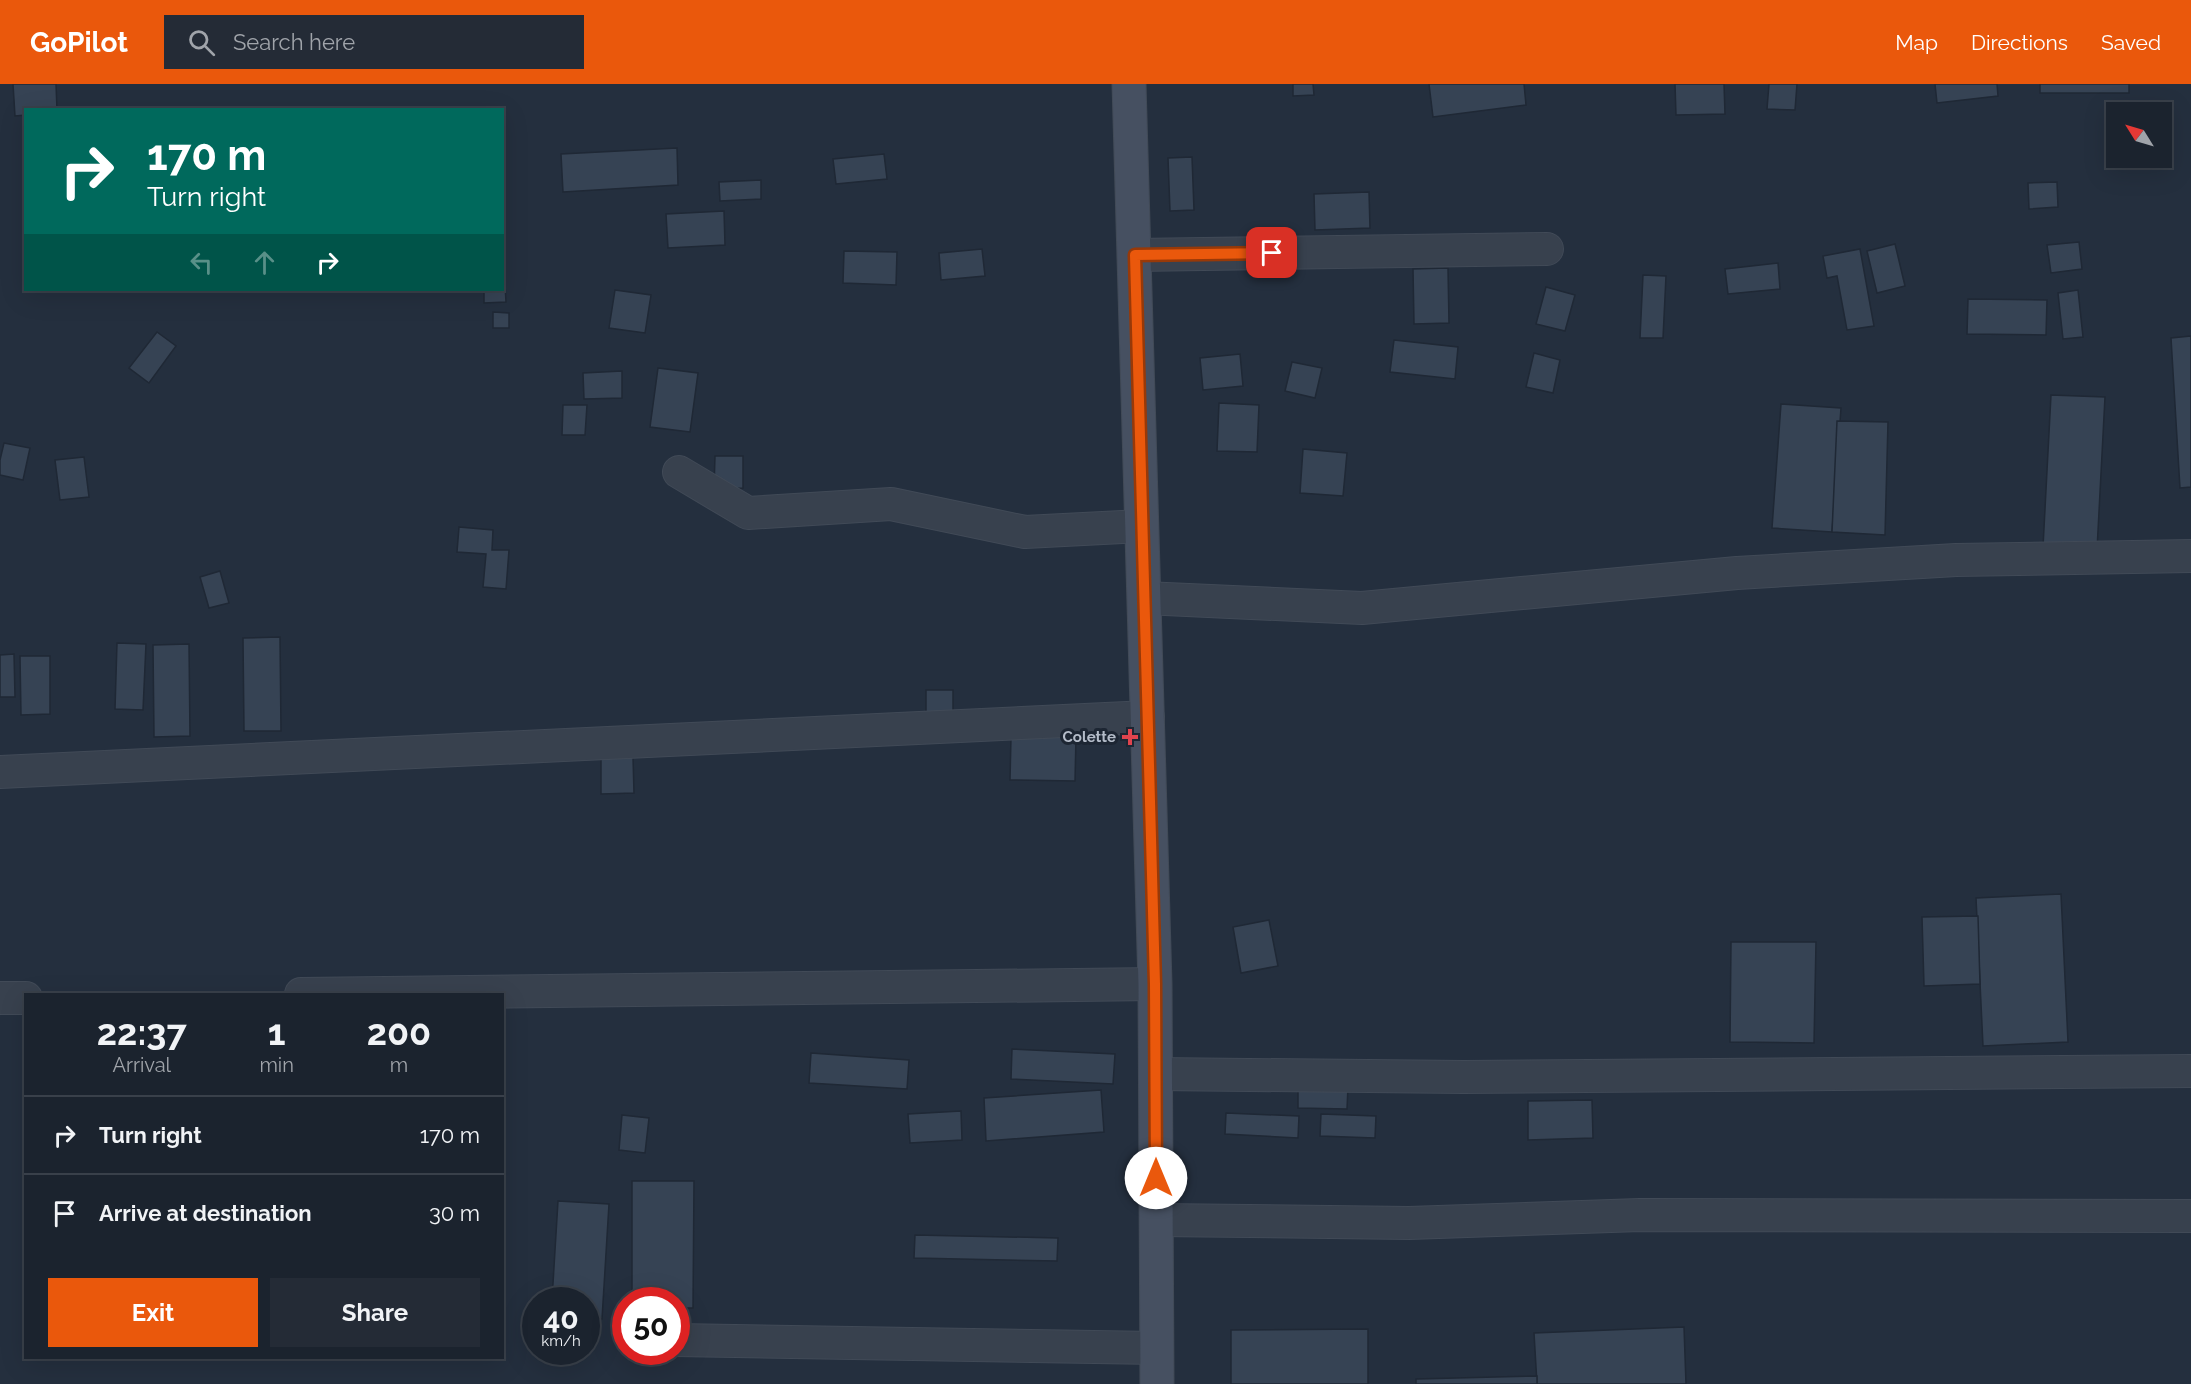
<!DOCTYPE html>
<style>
body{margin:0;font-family:Raleway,sans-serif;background:#242b36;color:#f1f3f6;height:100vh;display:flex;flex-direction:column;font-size:22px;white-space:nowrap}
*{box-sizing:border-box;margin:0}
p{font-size:20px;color:#a0a4aa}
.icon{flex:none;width:33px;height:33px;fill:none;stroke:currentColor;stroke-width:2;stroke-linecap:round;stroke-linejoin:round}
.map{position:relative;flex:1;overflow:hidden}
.drawer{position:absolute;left:24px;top:909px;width:480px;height:366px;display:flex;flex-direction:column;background:#1b232e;border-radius:0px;box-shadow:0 6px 24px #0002,0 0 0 2px #39404a}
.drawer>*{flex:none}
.guide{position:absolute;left:24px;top:24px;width:480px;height:183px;border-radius:0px;box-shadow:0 6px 24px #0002,0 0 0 2px #39404a;background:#00695c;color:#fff;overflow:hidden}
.needle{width:39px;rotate:307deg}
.controls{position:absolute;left:2106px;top:18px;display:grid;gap:12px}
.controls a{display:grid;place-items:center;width:66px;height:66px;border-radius:0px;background:#1b232e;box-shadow:0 6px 24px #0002,0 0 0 2px #39404a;font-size:30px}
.speed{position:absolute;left:522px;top:1203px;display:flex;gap:12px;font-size:30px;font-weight:700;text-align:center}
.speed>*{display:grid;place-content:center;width:78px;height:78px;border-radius:50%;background:#1b232e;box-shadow:0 6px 24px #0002,0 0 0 2px #39404a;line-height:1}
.speed small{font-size:15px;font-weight:400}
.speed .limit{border:9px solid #d22;background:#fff;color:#111}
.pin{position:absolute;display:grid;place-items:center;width:51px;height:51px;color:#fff;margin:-26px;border-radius:12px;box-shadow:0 3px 9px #0006}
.me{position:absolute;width:66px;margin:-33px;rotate:0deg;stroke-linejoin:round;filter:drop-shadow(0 0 4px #0008)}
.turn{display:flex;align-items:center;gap:21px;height:126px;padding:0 24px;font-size:27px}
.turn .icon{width:78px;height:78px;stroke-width:2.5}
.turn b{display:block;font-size:42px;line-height:51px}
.lanes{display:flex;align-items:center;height:57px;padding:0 24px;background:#0003;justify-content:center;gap:30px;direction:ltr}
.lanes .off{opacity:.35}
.eta{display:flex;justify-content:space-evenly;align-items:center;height:102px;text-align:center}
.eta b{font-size:36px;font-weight:700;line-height:42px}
.cta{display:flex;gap:12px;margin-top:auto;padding:12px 24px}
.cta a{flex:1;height:69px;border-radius:0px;background:#ea580c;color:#fff;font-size:24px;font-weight:700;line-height:69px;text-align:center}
.cta a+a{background:#242b36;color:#f1f3f6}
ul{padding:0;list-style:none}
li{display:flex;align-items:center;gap:18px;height:78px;padding:0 24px;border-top:2px solid #39404a}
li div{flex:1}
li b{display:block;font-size:22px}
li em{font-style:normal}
header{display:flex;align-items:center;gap:36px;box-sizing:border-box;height:84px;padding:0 30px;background:#ea580c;color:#fff}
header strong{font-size:28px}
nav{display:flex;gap:33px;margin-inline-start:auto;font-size:21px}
.search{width:420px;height:54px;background:#242b36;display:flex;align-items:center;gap:15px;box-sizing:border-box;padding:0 21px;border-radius:0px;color:#a0a4aa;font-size:22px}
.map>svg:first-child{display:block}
.building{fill:#364354;stroke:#1f2835;stroke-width:1.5}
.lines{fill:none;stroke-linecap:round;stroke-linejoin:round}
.minor-casing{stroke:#414a57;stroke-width:34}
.secondary-casing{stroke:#414a57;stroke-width:35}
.minor{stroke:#38414e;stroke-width:32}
.secondary{stroke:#465061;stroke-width:33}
.route-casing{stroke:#983908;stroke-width:15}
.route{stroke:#ea580c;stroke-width:10}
.health-dot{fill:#e0444e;stroke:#1d2633;stroke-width:2}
.labels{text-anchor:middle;stroke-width:6;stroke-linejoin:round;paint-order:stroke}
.poi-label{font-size:15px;font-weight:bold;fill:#b4bcc9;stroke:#1d2633;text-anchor:end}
</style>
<header>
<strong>GoPilot</strong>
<div class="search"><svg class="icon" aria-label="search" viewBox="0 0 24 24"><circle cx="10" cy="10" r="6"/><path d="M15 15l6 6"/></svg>Search here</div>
<nav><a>Map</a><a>Directions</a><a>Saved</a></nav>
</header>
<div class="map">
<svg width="2191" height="1300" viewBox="0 0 2191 1300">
<rect width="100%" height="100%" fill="#242f3e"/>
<!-- building -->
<g class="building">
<polygon points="13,0 56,0 57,26 26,26 26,31 15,32"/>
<polygon points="1293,0 1313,0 1314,11 1293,12"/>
<polygon points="1429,0 1524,0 1526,21 1433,33"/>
<polygon points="1675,0 1724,0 1725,30 1676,31"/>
<polygon points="1769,0 1797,0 1795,26 1767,25"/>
<polygon points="1935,0 1997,0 1998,12 1937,19"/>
<rect x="2040" y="0" width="89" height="9"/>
<polygon points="677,64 678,101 563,108 561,70"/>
<polygon points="884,70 887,95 836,100 833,75"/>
<polygon points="1192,73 1194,126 1170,127 1168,74"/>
<polygon points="761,96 761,115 720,117 719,98"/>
<polygon points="2057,98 2058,123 2029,125 2028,99"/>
<polygon points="1369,108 1370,144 1315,146 1314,110"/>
<polygon points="724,127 725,161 668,164 666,130"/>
<polygon points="2079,158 2082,185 2051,189 2047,161"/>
<polygon points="1895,160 1905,202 1877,209 1867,167"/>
<polygon points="982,165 985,192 941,196 939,169"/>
<polygon points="1860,165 1874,242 1847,246 1837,192 1827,194 1823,172"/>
<polygon points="844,167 897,168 896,201 843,199"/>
<polygon points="1778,179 1780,205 1728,210 1725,185"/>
<polygon points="1448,184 1449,239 1414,240 1413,185"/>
<polygon points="1643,191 1666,192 1663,254 1640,254"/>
<polygon points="502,201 505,201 506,218 484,219 484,206 502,206"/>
<polygon points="1546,203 1575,211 1565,247 1536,240"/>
<polygon points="615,206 651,211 645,249 609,244"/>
<polygon points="2078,206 2083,253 2063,255 2058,209"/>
<polygon points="1968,215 2047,216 2046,251 1967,250"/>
<polygon points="493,228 509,229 509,244 493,244"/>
<polygon points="157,248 176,262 149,299 129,284"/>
<polygon points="2191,252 2191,403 2180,404 2171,254"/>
<polygon points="1394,256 1458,263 1455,295 1390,288"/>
<polygon points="1534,269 1560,276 1553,309 1526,303"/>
<polygon points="1240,270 1243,302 1203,306 1200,274"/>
<polygon points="1292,278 1322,284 1315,314 1285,307"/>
<polygon points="658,284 698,289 690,348 650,343"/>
<polygon points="622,287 622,314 584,315 583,289"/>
<polygon points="2051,311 2105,313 2097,466 2043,463"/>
<polygon points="1219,319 1259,321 1257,368 1217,367"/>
<polygon points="1781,320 1841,324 1832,448 1772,444"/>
<polygon points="563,321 587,321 585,351 562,351"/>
<polygon points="1837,337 1888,338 1885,451 1832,448"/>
<polygon points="4,359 30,364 23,396 0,391 0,376"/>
<polygon points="1303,365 1347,369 1343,412 1300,409"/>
<polygon points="715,372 743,372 743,404 714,405"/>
<polygon points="84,373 89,413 60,416 55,376"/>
<polygon points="459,443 493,446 492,466 509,466 506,505 483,503 486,470 457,468"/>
<polygon points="220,487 229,519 209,524 200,493"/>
<polygon points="280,553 281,647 244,647 243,554"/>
<polygon points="117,559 146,560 143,626 115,625"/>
<polygon points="189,560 190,652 154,653 153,561"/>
<polygon points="14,570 15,613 0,613 0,571"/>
<polygon points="20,572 50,572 50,630 21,631"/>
<rect x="926" y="606" width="27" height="25"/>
<polygon points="1011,653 1076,653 1075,697 1010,696"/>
<polygon points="601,673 633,673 634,709 601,710"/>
<polygon points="2061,810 2068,958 1983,962 1976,814"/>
<polygon points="1978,832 1980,900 1924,902 1922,833"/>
<polygon points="1269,836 1278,882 1241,889 1233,843"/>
<polygon points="1731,858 1816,858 1814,959 1730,958"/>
<polygon points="1012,965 1115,970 1113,1000 1011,995"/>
<polygon points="811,969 909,976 907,1005 809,999"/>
<polygon points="1298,1003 1348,1003 1347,1025 1298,1024"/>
<polygon points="1101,1006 1104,1048 986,1057 984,1014"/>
<polygon points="1592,1016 1593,1054 1528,1056 1528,1017"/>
<polygon points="961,1027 962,1056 910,1059 908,1030"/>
<polygon points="1226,1029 1299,1032 1298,1054 1225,1050"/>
<polygon points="1321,1030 1376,1032 1375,1054 1320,1052"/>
<polygon points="622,1031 649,1034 645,1069 619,1066"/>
<polygon points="632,1097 694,1097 693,1224 676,1224 676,1216 632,1216"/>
<polygon points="558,1117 609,1120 602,1235 586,1234 586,1216 552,1216"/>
<polygon points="915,1151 1058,1154 1057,1177 914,1174"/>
<polygon points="1684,1243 1686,1300 1537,1300 1534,1249"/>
<polygon points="1368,1245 1368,1300 1231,1300 1231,1246"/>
<polygon points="1537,1292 1537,1300 1416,1300 1416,1295"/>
</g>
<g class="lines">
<defs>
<g id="minor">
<polyline points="1135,171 1547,165"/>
<polyline points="679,388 748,429 891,420 1025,448 1142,442"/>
<polyline points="1144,514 1362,524 1737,489 1956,476 2191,472"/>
<polyline points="0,688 1148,633"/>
<polyline points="301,910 1155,900"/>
<polyline points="0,914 26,914"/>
<polyline points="1156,990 1464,993 2191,987"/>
<polyline points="1157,1136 1409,1139 1640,1131 2191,1132"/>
<polyline points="676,1256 1157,1264"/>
</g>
<polyline id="secondary" points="1129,0 1155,900 1157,1300"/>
</defs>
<!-- minor casing -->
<use href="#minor" class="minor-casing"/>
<!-- secondary casing -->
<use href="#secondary" class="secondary-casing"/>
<!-- minor -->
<use href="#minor" class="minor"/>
<!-- secondary -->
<use href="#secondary" class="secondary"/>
</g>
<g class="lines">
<defs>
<polyline id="route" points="1156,1094 1155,900 1135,171 1272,169"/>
</defs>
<!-- route casing -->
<use href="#route" class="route-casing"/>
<!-- route -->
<use href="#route" class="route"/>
</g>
<!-- markers -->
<path class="health-dot" d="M1127 644h6v6h6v6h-6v6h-6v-6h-6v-6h6z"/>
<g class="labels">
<!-- poi labels -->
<g class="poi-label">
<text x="1116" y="658">Colette</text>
</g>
</g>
</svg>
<div class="controls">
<a><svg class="needle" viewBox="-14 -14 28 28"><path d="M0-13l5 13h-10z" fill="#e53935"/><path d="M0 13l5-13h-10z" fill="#a0a4aa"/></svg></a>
</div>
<div class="speed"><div>40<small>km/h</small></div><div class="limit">50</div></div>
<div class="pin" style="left:1272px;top:169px;background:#d93025"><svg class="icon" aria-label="arrive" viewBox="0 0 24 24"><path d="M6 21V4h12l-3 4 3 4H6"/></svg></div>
<svg class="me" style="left:1156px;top:1094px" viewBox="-20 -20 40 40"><circle r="19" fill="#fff"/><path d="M0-13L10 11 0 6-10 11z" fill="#ea580c"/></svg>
<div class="guide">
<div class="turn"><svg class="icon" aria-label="right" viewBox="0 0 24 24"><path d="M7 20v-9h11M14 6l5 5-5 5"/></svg><div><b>170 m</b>Turn right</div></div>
<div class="lanes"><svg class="icon off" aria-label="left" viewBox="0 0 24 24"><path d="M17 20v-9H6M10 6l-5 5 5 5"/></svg><svg class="icon off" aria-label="ahead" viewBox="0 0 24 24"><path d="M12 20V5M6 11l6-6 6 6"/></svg><svg class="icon" aria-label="right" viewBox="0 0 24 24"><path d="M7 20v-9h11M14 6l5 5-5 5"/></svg></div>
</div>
<section class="drawer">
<div class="eta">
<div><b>22:37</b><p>Arrival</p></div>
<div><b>1</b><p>min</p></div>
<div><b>200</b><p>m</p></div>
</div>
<ul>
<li><svg class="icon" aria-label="right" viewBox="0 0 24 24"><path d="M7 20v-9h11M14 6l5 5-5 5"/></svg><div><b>Turn right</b></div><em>170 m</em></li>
<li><svg class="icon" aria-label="arrive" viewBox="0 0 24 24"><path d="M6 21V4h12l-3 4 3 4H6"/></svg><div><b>Arrive at destination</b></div><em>30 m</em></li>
</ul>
<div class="cta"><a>Exit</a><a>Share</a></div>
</section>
</div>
